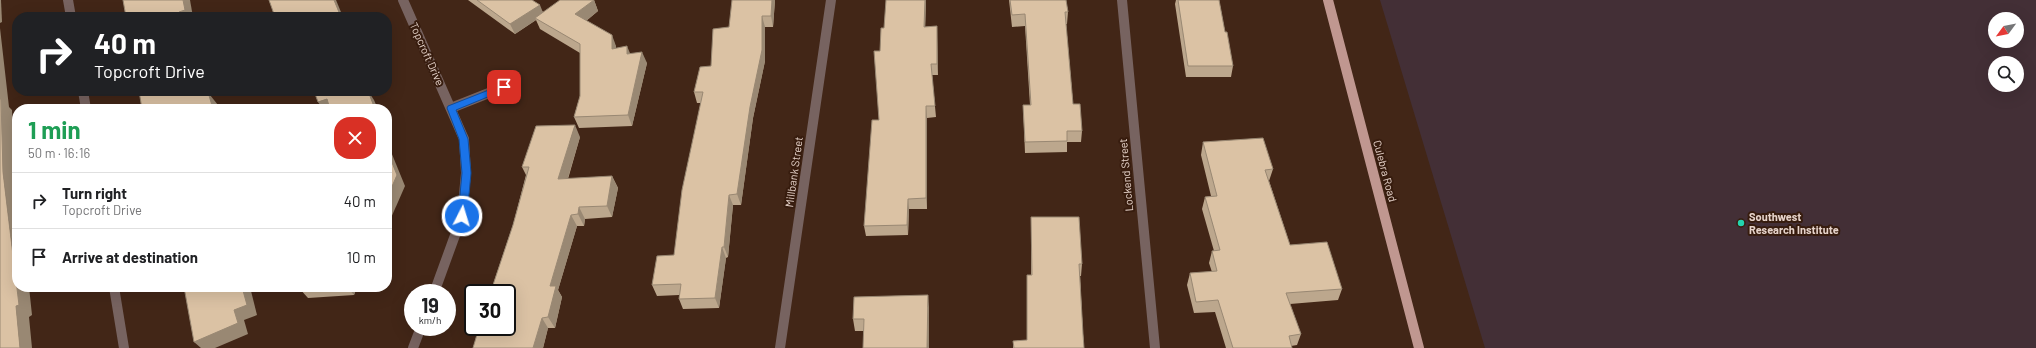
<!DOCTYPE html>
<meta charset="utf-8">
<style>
body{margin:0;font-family:Barlow,sans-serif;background:#f6f6f6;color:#202124;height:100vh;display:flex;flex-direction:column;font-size:15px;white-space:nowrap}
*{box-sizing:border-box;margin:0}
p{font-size:13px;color:#757577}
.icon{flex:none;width:22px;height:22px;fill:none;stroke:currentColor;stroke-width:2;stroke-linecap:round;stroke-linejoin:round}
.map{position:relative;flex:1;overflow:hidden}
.sheet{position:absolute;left:12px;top:104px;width:380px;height:188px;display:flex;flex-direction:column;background:#fff;border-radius:16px;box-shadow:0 4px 16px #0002}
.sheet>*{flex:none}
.banner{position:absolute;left:12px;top:12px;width:380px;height:84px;border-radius:16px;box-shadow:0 4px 16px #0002;background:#202124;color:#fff;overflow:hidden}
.needle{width:26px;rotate:238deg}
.controls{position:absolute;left:1988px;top:12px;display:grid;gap:8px}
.controls a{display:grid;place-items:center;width:36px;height:36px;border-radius:50%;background:#fff;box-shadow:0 4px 16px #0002;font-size:20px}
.speed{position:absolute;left:404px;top:284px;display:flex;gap:8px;font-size:20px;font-weight:700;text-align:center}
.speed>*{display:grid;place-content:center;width:52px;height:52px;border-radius:50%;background:#fff;box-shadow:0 4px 16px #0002;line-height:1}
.speed small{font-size:10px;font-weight:400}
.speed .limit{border:2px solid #111;border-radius:6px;background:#fff;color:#111}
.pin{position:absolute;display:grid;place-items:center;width:34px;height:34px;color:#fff;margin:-17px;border-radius:8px;box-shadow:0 2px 6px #0006}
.me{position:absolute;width:44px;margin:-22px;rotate:5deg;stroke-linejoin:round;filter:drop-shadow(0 0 3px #0008)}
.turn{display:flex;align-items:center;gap:14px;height:84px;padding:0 16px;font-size:18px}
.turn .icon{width:52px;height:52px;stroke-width:2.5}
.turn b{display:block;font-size:28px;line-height:34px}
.round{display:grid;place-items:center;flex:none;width:42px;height:42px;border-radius:16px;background:#f6f6f6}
.head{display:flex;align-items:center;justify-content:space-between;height:68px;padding:0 16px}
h1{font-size:24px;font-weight:700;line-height:30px;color:#1e9e55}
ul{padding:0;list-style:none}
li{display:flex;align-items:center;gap:12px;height:56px;padding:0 16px;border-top:1px solid #e0e0e0}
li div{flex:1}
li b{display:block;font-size:15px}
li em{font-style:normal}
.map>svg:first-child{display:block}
.commercial{fill:#432f36;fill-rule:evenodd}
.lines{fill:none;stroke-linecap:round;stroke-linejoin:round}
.minor{stroke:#776360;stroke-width:10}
.major{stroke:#c09790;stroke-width:10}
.wall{fill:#bca78d}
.shaded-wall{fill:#998873}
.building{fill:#dbc2a4;stroke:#998873}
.route{fill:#1a73e8;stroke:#114b97}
.poi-dot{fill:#23d5af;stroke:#371c0e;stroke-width:1.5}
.labels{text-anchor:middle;stroke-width:4;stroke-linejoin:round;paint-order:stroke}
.street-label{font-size:11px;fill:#e7d4cb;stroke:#371c0e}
.poi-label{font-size:11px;font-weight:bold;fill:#e7d4cb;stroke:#371c0e;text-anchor:start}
</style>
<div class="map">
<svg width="2036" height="348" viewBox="0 0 2036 348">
<rect width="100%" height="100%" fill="#422617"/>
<!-- commercial -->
<path class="commercial" d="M1380 0H2036V348H1485ZM1995 19H2017V41H1995ZM1995 63H2017V85H1995Z"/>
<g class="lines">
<!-- minor -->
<g class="minor">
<polyline points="68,0 71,17"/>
<polyline points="403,0 464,139 466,173 462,216 434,293"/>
<polyline points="1122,0 1155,348"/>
<polyline points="83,91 86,109"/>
<polyline points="451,108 504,87"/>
<polyline points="114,287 124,348"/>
<polyline points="413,348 421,327"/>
<polyline points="780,348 831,0"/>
</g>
<!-- major -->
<polyline class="major" points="1328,0 1419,348"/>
</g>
<!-- wall -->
<g class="wall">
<polygon points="468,0 532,0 543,12 594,0 598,11 586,21 616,46 616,48 630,54 647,63 632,126 579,128 574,117 580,96 580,53 540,29 536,20 515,34"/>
<polygon points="775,0 773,27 765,27 765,61 753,118 741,205 733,205 728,257 726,258 719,308 683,309 679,299 679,295 657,296 652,285 674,255 701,103 697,103 694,92 711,66 729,27"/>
<polygon points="926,0 925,27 937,26 938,75 932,75 936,117 927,118 927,209 909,209 908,235 866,236 864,226 879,120 880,51"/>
<polygon points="1009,0 1066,0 1068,12 1067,24 1066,24 1073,104 1082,131 1081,142 1067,142 1067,152 1025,153 1023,105 1030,105 1025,26 1012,27"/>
<polygon points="1176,0 1219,0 1225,32 1233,66 1231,77 1186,77 1175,4"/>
<polygon points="580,137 568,179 612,176 618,188 612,217 585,219 584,226 577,226 558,290 562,297 555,328 548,328 543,348 473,348 477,335 474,331 492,288 513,225 526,175 522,167"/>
<polygon points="1203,142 1273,169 1269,181 1290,245 1342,289 1338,300 1290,304 1301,334 1297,345 1291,346 1292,348 1226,348 1215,312 1194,313 1187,285 1190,273 1212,272 1209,263 1212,251 1214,251 1202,209 1205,197 1211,196 1201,155"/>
<polygon points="1031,217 1082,264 1081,276 1080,276 1083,334 1084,348 1013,348 1013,341 1027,340 1031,275"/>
<polygon points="299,287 357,287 354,295 308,298 299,288"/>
<polygon points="929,307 929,348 863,348 864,331 855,331 853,319"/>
</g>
<!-- shaded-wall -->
<g class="shaded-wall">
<polygon points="0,0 1,0 2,22 0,23"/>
<polygon points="183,0 190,0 193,17 180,17 179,12"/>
<polygon points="334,0 336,0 343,17 341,17"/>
<polygon points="594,0 598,11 580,26 575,14"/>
<polygon points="772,0 775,0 773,27 771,16"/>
<polygon points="925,0 926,0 925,38 924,27"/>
<polygon points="540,5 544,15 535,18 536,20 515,34 510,24"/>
<polygon points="762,16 765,27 765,61 753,118 741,205 737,194"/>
<polygon points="937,26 937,37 938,75 937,64"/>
<polygon points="0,28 9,107 12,110 15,183 17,198 17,286 3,172 0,102"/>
<polygon points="612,35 616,46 616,60 612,49"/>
<polygon points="627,46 632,58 627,54"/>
<polygon points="642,52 647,63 632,126 628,115"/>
<polygon points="201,91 209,91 210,95 218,105 219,109 213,109 202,94"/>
<polygon points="368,91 374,100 378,109 375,109"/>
<polygon points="327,99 334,109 323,109 318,102"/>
<polygon points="926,106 927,118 927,209 926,198"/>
<polygon points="575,125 580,137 564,191 558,179"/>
<polygon points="387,142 405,186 387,227"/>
<polygon points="612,176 618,188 612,217 607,206"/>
<polygon points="729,195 733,205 728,257 724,247"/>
<polygon points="908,199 909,209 908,235 907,225"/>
<polygon points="579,207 585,219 584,226 578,214"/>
<polygon points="571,215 577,226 558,290 562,297 555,328 548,317 550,286"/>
<polygon points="722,247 726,258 719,308 715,298"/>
<polygon points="17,287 29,287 32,315 29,317 32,348 20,348 16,306"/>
<polygon points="242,287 250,287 257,315 244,320 248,334 215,348 201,348 194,342 234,310"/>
<polygon points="347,287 357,287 354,295"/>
<polygon points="928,295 929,307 929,348 927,348"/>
<polygon points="542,318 548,328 543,348 533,348"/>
</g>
<!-- building -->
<g class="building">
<polygon points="123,0 183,0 185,10 179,12 180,17 126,17"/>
<polygon points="269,0 334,0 341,17 275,17"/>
<polygon points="477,0 532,0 540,5 510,24"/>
<polygon points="560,0 594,0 575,14 612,35 612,49 627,46 627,54 642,52 628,115 574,117 580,96 580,44 535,18"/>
<polygon points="732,0 772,0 771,16 762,16 762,50 750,107 737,194 729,195 724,247 722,247 715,298 679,299 681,284 652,285 657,256 674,255 682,190 703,92 694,92 700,67 711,66 713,29 729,27"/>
<polygon points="886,0 925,0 924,27 937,26 937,64 931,64 935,106 926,106 926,198 908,199 907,225 864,226 872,120 879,120 874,51 880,51 881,28 884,28"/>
<polygon points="1010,0 1066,0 1068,12 1065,12 1073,104 1080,104 1082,131 1067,131 1067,141 1025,142 1023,105 1031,105 1025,14 1012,15"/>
<polygon points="1178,0 1219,0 1225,32 1227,32 1233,66 1188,66"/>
<polygon points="139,91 201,91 202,94 208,92 213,109 142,109"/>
<polygon points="314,91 359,91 359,92 368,91 375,109 330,109 327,99 318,102"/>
<polygon points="0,99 1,99 3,172 19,305 16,306 20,348 0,348"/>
<polygon points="575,125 558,179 612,176 607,206 579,207 578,214 571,215 550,286 556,286 548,317 542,318 533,348 473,348 478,331 474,331 475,327 507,327 507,293 485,293 486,289 492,288 513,225 529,167 522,167 536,126"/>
<polygon points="1263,138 1273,169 1265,170 1290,245 1327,242 1342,289 1286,293 1301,334 1289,336 1292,348 1233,348 1218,300 1196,302 1190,273 1217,271 1212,251 1220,250 1205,197 1217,196 1203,142"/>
<polygon points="387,150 397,175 387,198"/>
<polygon points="1031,217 1079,217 1082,264 1079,264 1083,334 1084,348 1014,348 1013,341 1027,340 1027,275 1032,275"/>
<polygon points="184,287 242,287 247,305 234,310 238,323 194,342"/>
<polygon points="299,287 312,287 299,288"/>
<polygon points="928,295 927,348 863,348 864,319 853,319 854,297"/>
</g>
<!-- route -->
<polygon class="route" points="504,84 507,85 507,89 456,110 468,139 471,173 467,216 462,219 458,216 462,173 459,139 447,108 448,106"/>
<!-- markers -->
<circle class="poi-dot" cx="1741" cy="223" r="4"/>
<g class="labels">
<!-- street labels -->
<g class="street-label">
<text transform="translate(427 54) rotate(66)" y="4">Topcroft Drive</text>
<text transform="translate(1385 171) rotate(75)" y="4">Culebra Road</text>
<text transform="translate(794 172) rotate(-82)" y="4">Millbank Street</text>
<text transform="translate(1126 175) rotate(-95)" y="4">Lockend Street</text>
</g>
<!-- poi labels -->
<g class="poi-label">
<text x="1749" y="221">Southwest<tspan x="1749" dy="13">Research Institute</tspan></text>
</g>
</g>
</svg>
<div class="controls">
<a><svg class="needle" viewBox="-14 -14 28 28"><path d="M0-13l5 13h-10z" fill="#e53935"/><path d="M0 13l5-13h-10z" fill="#757577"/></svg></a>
<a><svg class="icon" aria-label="search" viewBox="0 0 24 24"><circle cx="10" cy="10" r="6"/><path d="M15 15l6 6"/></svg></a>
</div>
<div class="speed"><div>19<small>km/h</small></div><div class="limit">30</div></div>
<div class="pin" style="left:504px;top:87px;background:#d93025"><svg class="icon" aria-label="arrive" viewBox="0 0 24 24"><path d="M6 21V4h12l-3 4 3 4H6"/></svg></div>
<svg class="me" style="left:462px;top:216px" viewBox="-20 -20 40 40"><circle r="17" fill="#1a73e8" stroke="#fff" stroke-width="3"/><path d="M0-11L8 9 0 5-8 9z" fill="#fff"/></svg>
<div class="banner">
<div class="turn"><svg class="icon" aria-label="right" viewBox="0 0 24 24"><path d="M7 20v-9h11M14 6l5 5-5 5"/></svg><div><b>40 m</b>Topcroft Drive</div></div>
</div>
<section class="sheet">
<div class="head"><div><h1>1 min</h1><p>50 m · 16:16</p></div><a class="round" style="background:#d93025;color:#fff"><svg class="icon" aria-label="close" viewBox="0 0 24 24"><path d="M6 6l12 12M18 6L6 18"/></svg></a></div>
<ul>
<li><svg class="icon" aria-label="right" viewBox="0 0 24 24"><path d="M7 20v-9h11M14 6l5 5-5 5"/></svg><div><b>Turn right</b><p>Topcroft Drive</p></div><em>40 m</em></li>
<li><svg class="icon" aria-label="arrive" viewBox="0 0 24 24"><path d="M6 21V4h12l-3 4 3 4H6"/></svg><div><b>Arrive at destination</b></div><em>10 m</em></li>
</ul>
</section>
</div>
